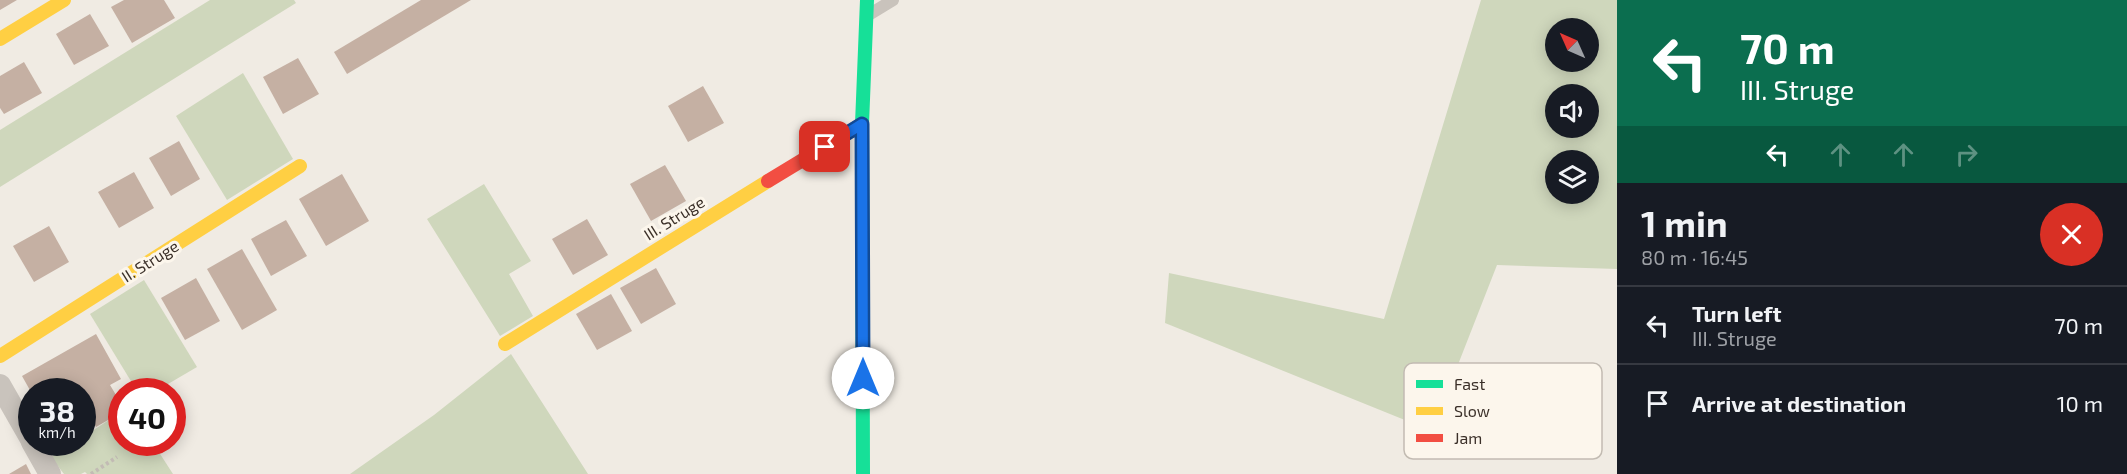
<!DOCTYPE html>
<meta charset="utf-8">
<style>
body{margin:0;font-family:"Exo 2",sans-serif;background:#20242c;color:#f1f3f6;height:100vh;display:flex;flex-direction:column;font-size:22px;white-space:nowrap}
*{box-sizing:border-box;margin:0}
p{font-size:20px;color:#9ea1a6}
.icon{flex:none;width:33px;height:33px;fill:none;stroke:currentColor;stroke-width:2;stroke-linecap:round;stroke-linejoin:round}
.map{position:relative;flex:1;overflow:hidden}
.drawer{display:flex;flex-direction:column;background:#171b24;width:510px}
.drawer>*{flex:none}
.guide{background:#0b6e4f;color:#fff;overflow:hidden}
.needle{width:39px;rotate:315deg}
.tools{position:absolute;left:1545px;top:18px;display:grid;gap:12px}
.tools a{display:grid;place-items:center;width:54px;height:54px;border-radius:50%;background:#171b24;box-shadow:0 3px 15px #0003;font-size:30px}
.speed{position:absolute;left:18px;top:378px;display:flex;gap:12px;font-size:30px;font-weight:700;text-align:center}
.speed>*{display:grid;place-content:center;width:78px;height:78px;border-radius:50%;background:#171b24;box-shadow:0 3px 15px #0003;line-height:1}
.speed small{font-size:15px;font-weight:400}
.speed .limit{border:9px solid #d22;background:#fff;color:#111}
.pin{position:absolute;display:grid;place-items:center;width:51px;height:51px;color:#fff;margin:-26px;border-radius:12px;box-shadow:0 3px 9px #0006}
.me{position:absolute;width:66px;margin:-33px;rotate:0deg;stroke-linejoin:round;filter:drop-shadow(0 0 4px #0008)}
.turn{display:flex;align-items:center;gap:21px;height:126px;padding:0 24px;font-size:27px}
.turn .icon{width:78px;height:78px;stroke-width:2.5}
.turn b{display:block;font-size:42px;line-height:51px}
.lanes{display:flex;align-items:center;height:57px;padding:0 24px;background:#0003;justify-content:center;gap:30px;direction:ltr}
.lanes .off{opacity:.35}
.round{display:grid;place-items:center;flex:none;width:63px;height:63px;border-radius:32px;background:#20242c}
.overview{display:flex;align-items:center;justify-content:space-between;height:102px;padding:0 24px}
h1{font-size:36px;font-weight:700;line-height:45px}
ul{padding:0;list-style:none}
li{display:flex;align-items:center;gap:18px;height:78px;padding:0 24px;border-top:2px solid #363941}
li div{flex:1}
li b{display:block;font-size:22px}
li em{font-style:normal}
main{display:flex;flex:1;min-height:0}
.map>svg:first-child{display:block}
.green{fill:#cfd7bc;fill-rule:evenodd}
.building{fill:#c5b0a3}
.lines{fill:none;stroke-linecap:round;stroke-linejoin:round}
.path{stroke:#c2bbb4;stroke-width:4;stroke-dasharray:3 3;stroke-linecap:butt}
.lane{stroke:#c9c3bc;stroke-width:12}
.street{stroke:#c9c3bc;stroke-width:22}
.fast{stroke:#16e098;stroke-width:14}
.slow{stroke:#ffcf43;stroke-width:14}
.jam{stroke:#f24e42;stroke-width:14}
.route-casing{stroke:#114b97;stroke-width:15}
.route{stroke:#1a73e8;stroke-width:10}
.labels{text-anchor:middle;stroke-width:6;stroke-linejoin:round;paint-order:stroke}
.street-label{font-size:16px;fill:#3b3029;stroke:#fcf6ec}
.key{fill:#fcf6ec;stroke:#c2bbb2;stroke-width:1.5}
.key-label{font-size:16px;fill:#3b3029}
</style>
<main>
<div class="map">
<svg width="1617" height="474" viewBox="0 0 1617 474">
<rect width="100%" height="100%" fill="#f0ebe3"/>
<!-- green -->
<g class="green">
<polygon points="210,0 294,0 296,3 0,187 0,130"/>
<path d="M1481 0H1617V269L1497 265 1432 431 1165 323 1169 273 1384 319ZM1556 28H1588V62H1556ZM1556 94H1588V128H1556ZM1556 160H1588V194H1556Z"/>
<polygon points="243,73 293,159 227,200 176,116"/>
<polygon points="484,184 531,261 509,274 533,316 500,336 427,219"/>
<polygon points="144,280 197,367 156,391 137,391 90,314"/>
<polygon points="511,354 588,474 350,474 434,415"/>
<polygon points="121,412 122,442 153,443 173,474 87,474 85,472 81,474 64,474 51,457 73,443 82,442 83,437"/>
</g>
<!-- building -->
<g class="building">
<polygon points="0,0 17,0 0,10"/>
<polygon points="124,0 164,0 175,18 132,43 111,7"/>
<polygon points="421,0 471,0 347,74 334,52"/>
<polygon points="90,14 109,46 74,65 56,34"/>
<polygon points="298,58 319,94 283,114 263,77"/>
<polygon points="24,62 42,93 4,114 0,108 0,76"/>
<polygon points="703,86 724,123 688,142 668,106"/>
<polygon points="179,141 200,179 171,196 149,158"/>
<polygon points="665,165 686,201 651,221 630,184"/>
<polygon points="134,172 154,208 119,228 98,192"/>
<polygon points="342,174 369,221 326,246 299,199"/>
<polygon points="587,219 608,255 573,275 552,239"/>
<polygon points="286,220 307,256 271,276 251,239"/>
<polygon points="49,226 69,262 34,282 13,246"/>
<polygon points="242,249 277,310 242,330 207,269"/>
<polygon points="656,268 676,304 641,324 620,288"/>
<polygon points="196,278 220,321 185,340 161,298"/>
<polygon points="611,294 632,331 597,350 576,314"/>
<polygon points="96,334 121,379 110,385 122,405 122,412 96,427 82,403 82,392 31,392 22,376"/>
<polygon points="26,464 31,474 9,474"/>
</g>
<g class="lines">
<!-- path -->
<polyline class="path" points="91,474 117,457"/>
<!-- lane -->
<polyline class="lane" points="870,14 893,0"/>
<!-- street -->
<g class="street">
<polyline points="0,385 32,441"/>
<polyline points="32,442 50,474"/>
</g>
<!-- fast -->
<polyline class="fast" points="863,474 862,124 867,0"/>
<!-- slow -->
<g class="slow">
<polyline points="0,39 64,0"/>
<polyline points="505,344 768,181"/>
<polyline points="0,356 300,166"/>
</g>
<!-- jam -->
<polyline class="jam" points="768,181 862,124"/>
</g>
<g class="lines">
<defs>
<polyline id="route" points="825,147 862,124 863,378"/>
</defs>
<!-- route casing -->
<use href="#route" class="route-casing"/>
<!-- route -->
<use href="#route" class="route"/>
</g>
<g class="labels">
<!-- street labels -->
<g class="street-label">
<text transform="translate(674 218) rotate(-32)" y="6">III. Struge</text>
<text transform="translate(150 261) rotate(-32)" y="6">II. Struge</text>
</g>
</g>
<!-- legend -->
<rect x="1404" y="363" width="198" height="96" rx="9" class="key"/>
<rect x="1416" y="380" width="27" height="8" fill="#16e098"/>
<rect x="1416" y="407" width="27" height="8" fill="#ffcf43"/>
<rect x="1416" y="434" width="27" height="8" fill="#f24e42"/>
<g class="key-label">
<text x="1454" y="390">Fast</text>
<text x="1454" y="417">Slow</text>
<text x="1454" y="444">Jam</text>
</g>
</svg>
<div class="tools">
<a><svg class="needle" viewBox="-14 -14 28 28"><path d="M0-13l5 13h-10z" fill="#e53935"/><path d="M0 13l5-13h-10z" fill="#9ea1a6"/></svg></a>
<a><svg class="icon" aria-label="sound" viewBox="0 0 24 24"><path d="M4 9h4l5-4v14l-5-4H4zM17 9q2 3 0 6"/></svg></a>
<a><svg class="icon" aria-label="layers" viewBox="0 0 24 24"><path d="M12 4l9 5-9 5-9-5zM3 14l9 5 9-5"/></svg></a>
</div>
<div class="speed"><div>38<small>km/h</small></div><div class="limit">40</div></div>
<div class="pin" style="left:825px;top:147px;background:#d93025"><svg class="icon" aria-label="arrive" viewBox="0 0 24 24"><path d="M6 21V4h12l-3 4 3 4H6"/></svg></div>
<svg class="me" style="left:863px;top:378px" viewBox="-20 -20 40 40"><circle r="19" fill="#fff"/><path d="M0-13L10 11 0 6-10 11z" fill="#1a73e8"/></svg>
</div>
<section class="drawer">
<div class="guide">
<div class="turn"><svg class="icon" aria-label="left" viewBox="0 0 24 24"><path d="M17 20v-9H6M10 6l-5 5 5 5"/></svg><div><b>70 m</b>III. Struge</div></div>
<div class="lanes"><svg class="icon" aria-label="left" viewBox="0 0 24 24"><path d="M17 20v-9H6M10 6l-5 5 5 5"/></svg><svg class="icon off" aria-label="ahead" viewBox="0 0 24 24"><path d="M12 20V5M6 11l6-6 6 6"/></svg><svg class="icon off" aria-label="ahead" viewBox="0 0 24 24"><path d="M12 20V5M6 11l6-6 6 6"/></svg><svg class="icon off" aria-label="right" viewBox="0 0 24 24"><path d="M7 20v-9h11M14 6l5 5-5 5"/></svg></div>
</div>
<div class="overview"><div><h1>1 min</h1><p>80 m · 16:45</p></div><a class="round" style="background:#d93025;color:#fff"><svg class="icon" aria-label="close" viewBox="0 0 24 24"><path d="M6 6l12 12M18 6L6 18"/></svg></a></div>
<ul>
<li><svg class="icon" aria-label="left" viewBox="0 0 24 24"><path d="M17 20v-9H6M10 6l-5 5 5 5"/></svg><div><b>Turn left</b><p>III. Struge</p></div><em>70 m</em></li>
<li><svg class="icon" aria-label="arrive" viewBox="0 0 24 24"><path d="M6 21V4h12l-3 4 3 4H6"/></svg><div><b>Arrive at destination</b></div><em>10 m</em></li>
</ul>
</section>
</main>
